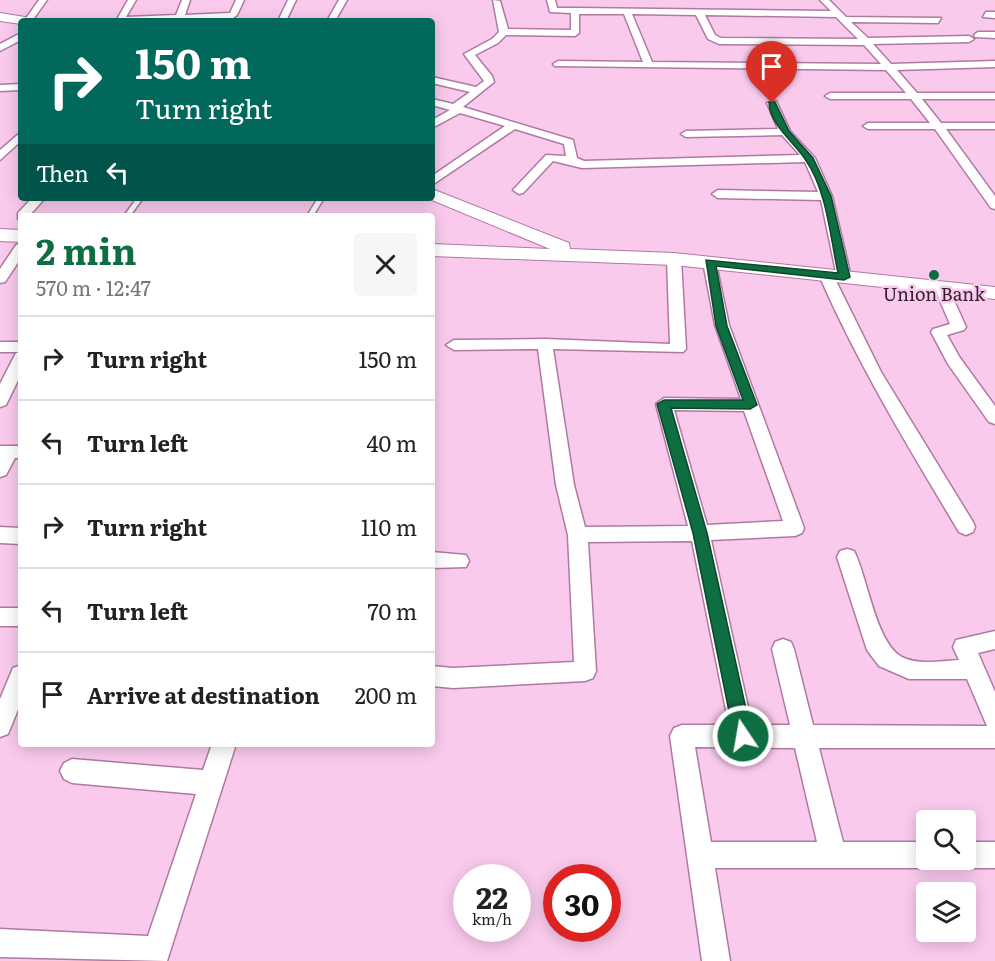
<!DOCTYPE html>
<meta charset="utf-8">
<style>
body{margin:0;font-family:Literata,serif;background:#f6f6f6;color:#222;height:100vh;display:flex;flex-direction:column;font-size:22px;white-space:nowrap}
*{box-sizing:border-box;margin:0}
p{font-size:20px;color:#767676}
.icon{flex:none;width:33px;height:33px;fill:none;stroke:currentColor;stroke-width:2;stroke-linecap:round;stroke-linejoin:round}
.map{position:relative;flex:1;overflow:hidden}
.side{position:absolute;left:18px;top:213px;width:417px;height:534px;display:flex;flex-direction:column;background:#fff;border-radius:6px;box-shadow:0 3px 15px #0003}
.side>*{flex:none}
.banner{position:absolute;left:18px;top:18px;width:417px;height:183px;border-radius:6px;box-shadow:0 3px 15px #0003;background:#00695c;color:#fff;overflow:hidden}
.fabs{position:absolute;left:916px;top:810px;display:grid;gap:12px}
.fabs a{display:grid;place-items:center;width:60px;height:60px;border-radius:6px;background:#fff;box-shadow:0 3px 15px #0003;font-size:30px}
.speed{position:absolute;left:453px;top:864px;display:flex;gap:12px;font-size:30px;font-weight:700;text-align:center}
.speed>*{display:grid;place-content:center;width:78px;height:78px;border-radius:50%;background:#fff;box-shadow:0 3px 15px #0003;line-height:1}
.speed small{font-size:15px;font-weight:400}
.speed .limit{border:9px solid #d22;background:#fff;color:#111}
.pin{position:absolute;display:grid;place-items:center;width:51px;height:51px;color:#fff;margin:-62px -26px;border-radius:50% 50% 50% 0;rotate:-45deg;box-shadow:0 0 6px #0007}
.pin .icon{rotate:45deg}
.me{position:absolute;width:66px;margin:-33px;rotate:348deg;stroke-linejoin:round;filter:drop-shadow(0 0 4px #0008)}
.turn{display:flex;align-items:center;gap:21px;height:126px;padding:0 18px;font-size:27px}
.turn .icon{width:78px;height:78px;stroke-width:2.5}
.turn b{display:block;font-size:42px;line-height:51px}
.then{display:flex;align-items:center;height:57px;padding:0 18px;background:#0003;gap:12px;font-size:22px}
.round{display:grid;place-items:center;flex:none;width:63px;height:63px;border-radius:6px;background:#f6f6f6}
.overview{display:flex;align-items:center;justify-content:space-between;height:102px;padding:0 18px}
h1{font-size:36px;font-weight:700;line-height:45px;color:#0f6d42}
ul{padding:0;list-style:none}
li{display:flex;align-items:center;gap:18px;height:84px;padding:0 18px;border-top:2px solid #e0e0e0}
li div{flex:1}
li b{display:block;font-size:22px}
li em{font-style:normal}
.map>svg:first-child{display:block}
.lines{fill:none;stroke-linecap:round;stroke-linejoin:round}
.lane-casing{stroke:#b079a1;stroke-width:3}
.street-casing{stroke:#b079a1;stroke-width:3}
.secondary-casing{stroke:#b079a1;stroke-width:2}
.lane{fill:#fff;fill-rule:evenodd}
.street{fill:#fff;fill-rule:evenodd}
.secondary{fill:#fff;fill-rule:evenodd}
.route{fill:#0f6d42;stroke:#0a472b;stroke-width:1.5}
.poi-dot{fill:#0f6d42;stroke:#facaed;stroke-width:2}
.labels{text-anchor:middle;stroke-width:5;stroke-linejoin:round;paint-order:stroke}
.far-poi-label{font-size:18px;fill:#362031;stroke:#facaed}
</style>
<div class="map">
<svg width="995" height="961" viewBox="0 0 995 961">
<rect width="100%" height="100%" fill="#facaed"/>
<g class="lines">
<defs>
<g id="lane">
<polygon points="137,198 143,198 130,216 124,216"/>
<polygon points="318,198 324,198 313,216 307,216"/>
</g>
<g id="street">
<polygon points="39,0 47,0 32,21 24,21"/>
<polygon points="128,0 136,0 126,17 176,15 182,0 190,0 185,15 230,13 236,0 244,0 237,15 233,18 116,21"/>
<polygon points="288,0 296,0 286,21 278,21"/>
<polygon points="339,0 347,0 335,21 327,21"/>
<path d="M493 0 500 1 508 29 571 30V13L550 12 547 0H555L557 8H575L831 11 820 0H829L846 17 941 18 938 23 851 22 868 38 969 36 974 39 969 42 873 44 891 64 995 61V67L897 70 917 93H995V99H922L941 123H995V129H946L995 196V209L991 208 935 129H868L863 126 868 123H930L911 99H830L825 96 830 93H906L886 70 555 66 553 64 558 61 643 62 624 14H579V33L575 36 506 35 498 43 475 55 492 76 494 82 463 107 573 140 577 158 584 161 800 155 782 135 686 137 681 134 686 131 778 129 767 103 776 101 790 131 815 158 832 196 851 277 849 280 844 281 837 277 821 200 718 198 712 194 718 190 818 192 805 162 582 168 553 161 523 193 519 194 513 190 546 155 566 156 564 144 515 129 432 185V176L505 126 460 113 432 128V120L450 110 432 105V99L453 104 470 92 432 83V77L476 87 484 81 464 54 492 39 499 32ZM632 14 696 15 708 39 719 44 864 45 881 64 652 62ZM705 15 836 17 858 39 721 38 715 35Z"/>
<polygon points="986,12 995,12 995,18 983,17"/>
<polygon points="978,32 995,32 995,38 975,37 974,35"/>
<polygon points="21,33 21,40 0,51 0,44"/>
<polygon points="21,84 21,90 0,91 0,85"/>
<polygon points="21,132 21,141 0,160 0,150"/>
<polygon points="32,198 45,198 29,216 18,219 18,213"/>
<polygon points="21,244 21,258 5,282 0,283 0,269 16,245"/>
<path d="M674 255 681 259 686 349 683 352 553 349 574 485 585 527 688 526 656 404 664 398 741 399 715 325 703 262 710 258 715 259 729 325 804 528 802 533 795 536 711 540 752 725H790L772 649 775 642 783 639 791 642 794 649 813 725 987 726 967 679H909L879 666 867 650 837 557 840 551 847 549 854 551C868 578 876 646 904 658 920 665 942 661 959 660L953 647 956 640 995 631V649L978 653 995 692V748H819L843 842H927V860H938L936 864 927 868H715L730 961H702L670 736 674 728 682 725H729L692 541 588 542 596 671 593 678 585 681 453 688 432 686V666L453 668 574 662 568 535 556 485 538 349 454 350 446 345 454 340 545 339 670 344 667 259ZM674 410 744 411 783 521 707 525ZM695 747 795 748 817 842H711Z"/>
<path d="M826 271 833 275 881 372 973 522 975 527 973 532 966 535 959 532C909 448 858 365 819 275Z"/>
<polygon points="941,283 948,287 966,327 964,330 947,335 960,358 995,406 995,424 989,422 948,364 931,332 933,329 950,324 934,287"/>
<rect x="0" y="342" width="21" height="10"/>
<polygon points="21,352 21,374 6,405 0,407 0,384 16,353"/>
<polygon points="0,446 21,446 21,458 15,458 6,475 0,477"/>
<polygon points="0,527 21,528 21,544 0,543"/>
<polygon points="432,552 466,555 469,561 466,567 432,568"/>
<rect x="0" y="608" width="21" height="18"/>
<polygon points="21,665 21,702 8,734 0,737 0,699 13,668"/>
<polygon points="212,744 236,744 167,961 0,957 0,929 148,936 196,794 72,783 64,779 60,771 64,763 72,759 203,770"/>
<polygon points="966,842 995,842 995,868 966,868 957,864 955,860 966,860"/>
</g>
<g id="secondary">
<polygon points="0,13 25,17 31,21 21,21 21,24 0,21"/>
<polygon points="432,189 569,243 570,249 674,253 995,287 995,299 674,265 432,256 432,244 550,249 427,198 432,198"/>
<polygon points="0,229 21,230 21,242 0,241"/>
</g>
</defs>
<!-- lane casing -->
<use href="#lane" class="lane-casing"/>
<!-- street casing -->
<use href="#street" class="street-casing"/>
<!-- secondary casing -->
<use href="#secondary" class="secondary-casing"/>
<!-- lane -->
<use href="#lane" class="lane"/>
<!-- street -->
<use href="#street" class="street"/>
<!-- secondary -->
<use href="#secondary" class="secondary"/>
</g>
<!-- route -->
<path class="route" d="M769 102H775L789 131 813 158 831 196 850 277 844 280 716 266 727 326 757 405 750 409 671 408 707 533 752 736 749 742 743 745 737 742 734 736 693 533 657 404 664 400H743L716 326 706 260 838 273C830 236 827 190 805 159 793 141 769 124 769 102Z"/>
<!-- markers -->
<circle class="poi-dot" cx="934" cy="275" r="6"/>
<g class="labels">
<!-- far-poi labels -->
<g class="far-poi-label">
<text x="934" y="301">Union Bank</text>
</g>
</g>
</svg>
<div class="fabs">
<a><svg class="icon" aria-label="search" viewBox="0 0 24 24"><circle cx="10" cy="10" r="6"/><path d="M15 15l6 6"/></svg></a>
<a><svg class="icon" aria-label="layers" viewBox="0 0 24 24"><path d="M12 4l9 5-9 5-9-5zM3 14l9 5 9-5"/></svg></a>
</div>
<div class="speed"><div>22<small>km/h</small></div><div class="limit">30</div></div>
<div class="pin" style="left:772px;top:103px;background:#d93025"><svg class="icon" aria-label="arrive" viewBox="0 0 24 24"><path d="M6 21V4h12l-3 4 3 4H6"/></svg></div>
<svg class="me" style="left:743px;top:736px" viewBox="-20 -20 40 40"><circle r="17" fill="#0f6d42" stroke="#fff" stroke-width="3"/><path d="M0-11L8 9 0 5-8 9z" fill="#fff"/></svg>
<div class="banner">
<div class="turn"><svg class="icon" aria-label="right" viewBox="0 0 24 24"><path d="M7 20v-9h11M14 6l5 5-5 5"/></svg><div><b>150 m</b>Turn right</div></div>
<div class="then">Then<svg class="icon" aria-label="left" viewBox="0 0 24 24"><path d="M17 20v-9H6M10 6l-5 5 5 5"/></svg></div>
</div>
<section class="side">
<div class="overview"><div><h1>2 min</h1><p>570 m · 12:47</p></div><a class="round"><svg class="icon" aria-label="close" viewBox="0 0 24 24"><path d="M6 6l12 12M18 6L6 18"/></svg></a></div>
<ul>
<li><svg class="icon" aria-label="right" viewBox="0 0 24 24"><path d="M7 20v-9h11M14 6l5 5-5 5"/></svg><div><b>Turn right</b></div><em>150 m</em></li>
<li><svg class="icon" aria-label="left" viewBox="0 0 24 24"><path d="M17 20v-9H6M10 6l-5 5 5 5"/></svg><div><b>Turn left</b></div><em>40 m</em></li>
<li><svg class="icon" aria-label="right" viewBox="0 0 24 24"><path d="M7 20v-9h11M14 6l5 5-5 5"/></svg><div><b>Turn right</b></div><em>110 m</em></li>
<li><svg class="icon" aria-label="left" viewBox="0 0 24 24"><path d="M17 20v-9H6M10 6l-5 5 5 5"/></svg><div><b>Turn left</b></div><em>70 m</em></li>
<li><svg class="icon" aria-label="arrive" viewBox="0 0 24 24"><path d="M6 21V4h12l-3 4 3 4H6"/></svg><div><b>Arrive at destination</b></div><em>200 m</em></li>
</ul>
</section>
</div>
